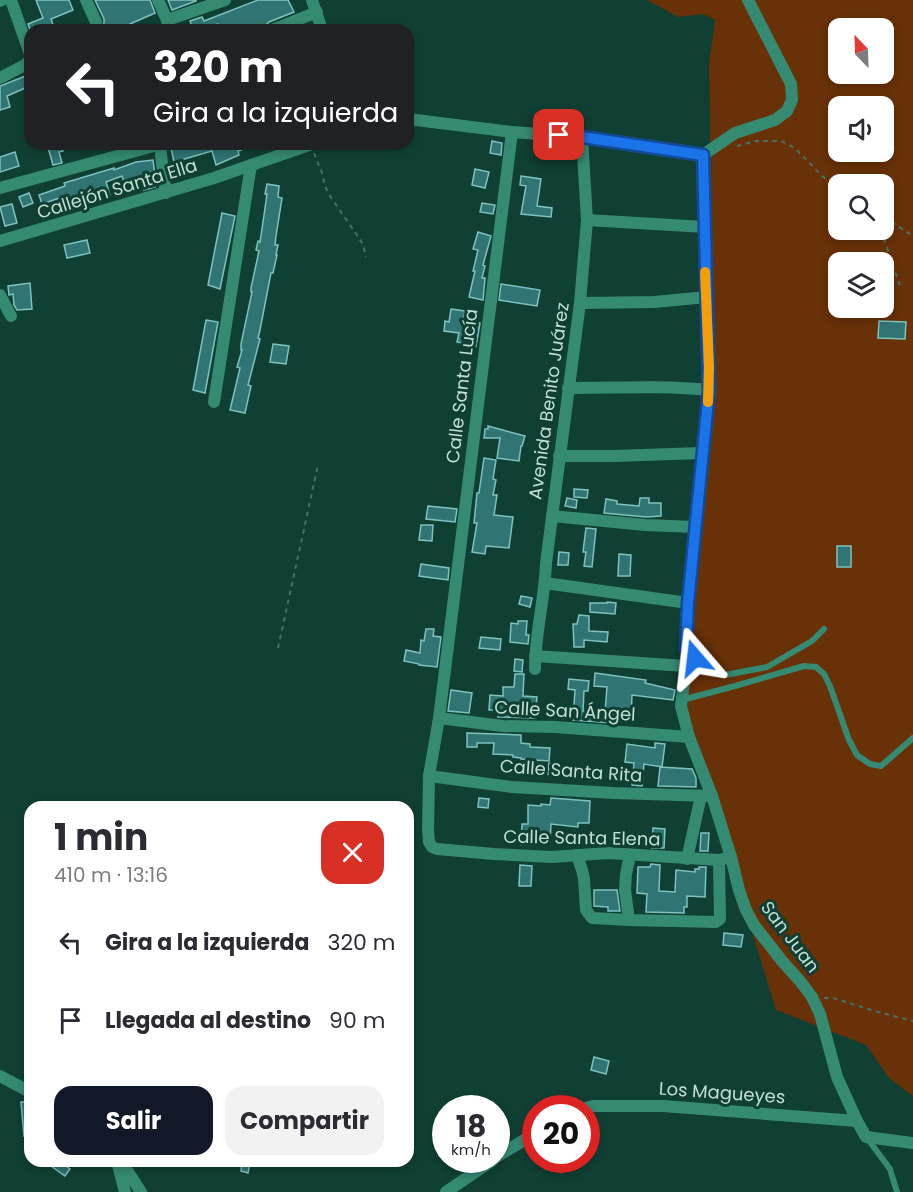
<!DOCTYPE html>
<html lang="es">
<meta charset="utf-8">
<style>
body{margin:0;font-family:Poppins,sans-serif;background:#f2f2f3;color:#2b2b33;height:100vh;display:flex;flex-direction:column;font-size:22px;white-space:nowrap}
*{box-sizing:border-box;margin:0}
p{font-size:20px;color:#7c7c81}
.icon{flex:none;width:33px;height:33px;fill:none;stroke:currentColor;stroke-width:2;stroke-linecap:round;stroke-linejoin:round}
.map{position:relative;flex:1;overflow:hidden}
.side{position:absolute;left:24px;top:801px;width:390px;height:366px;display:flex;flex-direction:column;background:#fff;border-radius:18px;box-shadow:0 3px 9px #0003}
.side>*{flex:none}
.banner{position:absolute;left:24px;top:24px;width:390px;height:126px;border-radius:18px;box-shadow:0 3px 9px #0003;background:#202124;color:#fff;overflow:hidden}
.needle{width:39px;rotate:337deg}
.fabs{position:absolute;left:828px;top:18px;display:grid;gap:12px}
.fabs a{display:grid;place-items:center;width:66px;height:66px;border-radius:12px;background:#fff;box-shadow:0 3px 9px #0003;font-size:30px}
.speed{position:absolute;left:432px;top:1095px;display:flex;gap:12px;font-size:30px;font-weight:700;text-align:center}
.speed>*{display:grid;place-content:center;width:78px;height:78px;border-radius:50%;background:#fff;box-shadow:0 3px 9px #0003;line-height:1}
.speed small{font-size:15px;font-weight:400}
.speed .limit{border:9px solid #d22;background:#fff;color:#111}
.pin{position:absolute;display:grid;place-items:center;width:51px;height:51px;color:#fff;margin:-26px;border-radius:12px;box-shadow:0 3px 9px #0006}
.me{position:absolute;width:66px;margin:-33px;rotate:343deg;stroke-linejoin:round;filter:drop-shadow(0 0 4px #0008)}
.turn{display:flex;align-items:center;gap:21px;height:126px;padding:0 30px;font-size:27px}
.turn .icon{width:78px;height:78px;stroke-width:2.5}
.turn b{display:block;font-size:42px;line-height:51px}
.round{display:grid;place-items:center;flex:none;width:63px;height:63px;border-radius:18px;background:#f2f2f3}
.head{display:flex;align-items:center;justify-content:space-between;height:102px;padding:0 30px}
h1{font-size:36px;font-weight:700;line-height:45px}
.button{display:flex;gap:12px;margin-top:auto;padding:12px 30px}
.button a{flex:1;height:69px;border-radius:18px;background:#111827;color:#fff;font-size:24px;font-weight:700;line-height:69px;text-align:center}
.button a+a{background:#f2f2f3;color:#2b2b33}
ul{padding:0;list-style:none}
li{display:flex;align-items:center;gap:18px;height:78px;padding:0 30px}
li div{flex:1}
li b{display:block;font-size:22px}
li em{font-style:normal}
.map>svg:first-child{display:block}
.green{fill:#683107;fill-rule:evenodd}
.building{fill:#307573;stroke:#7ec2be;stroke-width:1.5}
.lines{fill:none;stroke-linecap:round;stroke-linejoin:round}
.path{stroke:#487166;stroke-width:2;stroke-dasharray:4.5 4.5;stroke-linecap:butt}
.lane{stroke:#358a72;stroke-width:6}
.street{stroke:#358a72;stroke-width:12}
.route-casing{stroke:#114b97;stroke-width:15}
.route{stroke:#1a73e8;stroke-width:10}
.slow{stroke:#f59e0b;stroke-width:10}
.labels{text-anchor:middle;stroke-width:6;stroke-linejoin:round;paint-order:stroke}
.street-label{font-size:18px;fill:#c1dfd4;stroke:#103f33}
</style>
<div class="map">
<svg width="913" height="1192" viewBox="0 0 913 1192">
<rect width="100%" height="100%" fill="#103f33"/>
<!-- green -->
<path class="green" d="M647 0H913V1096L889 1078 866 1045 776 1010 687 718 713 301 709 63 715 20 703 14 678 17ZM838 28H884V74H838ZM838 106H884V152H838ZM838 184H884V230H838ZM838 262H884V308H838Z"/>
<!-- building -->
<g class="building">
<polygon points="36,0 69,0 73,10 51,19 55,30 30,30 28,24 43,18"/>
<polygon points="95,0 150,0 155,13 130,24 132,30 103,30 102,27 104,23 104,19"/>
<polygon points="168,0 196,0 196,1 172,10"/>
<polygon points="258,0 288,0 294,12 269,22 262,29 261,27 254,30 221,30 218,24 207,28 207,30 183,30 192,26 190,21 202,17 204,21"/>
<polygon points="28,75 30,80 30,86 7,96 10,107 0,110 0,86"/>
<polygon points="492,141 502,143 501,155 490,153"/>
<polygon points="47,144 61,144 63,151 59,152 62,163 53,165"/>
<polygon points="189,144 256,144 256,145 238,151 239,155 216,165 212,151 174,162 171,148"/>
<polygon points="15,152 19,166 0,172 0,157"/>
<polygon points="153,160 155,175 152,176 155,187 144,190 141,180 125,185 122,176 106,182 110,195 94,200 95,202 72,208 68,195 42,204 39,195 65,186 64,183 114,168 114,170 136,162"/>
<polygon points="475,169 489,172 485,188 472,185"/>
<polygon points="521,176 541,179 537,206 552,208 551,217 521,214 526,186 520,185"/>
<polygon points="267,184 279,186 278,197 282,198 276,236 275,245 278,245 276,255 277,255 273,273 271,273 260,330 258,338 260,339 248,385 251,386 245,413 230,410 240,368 237,367 242,350 241,350 241,344 252,292 251,292 251,288 259,251 256,250 258,241 260,242 263,222 267,194 265,194"/>
<polygon points="29,193 33,203 23,207 19,197"/>
<polygon points="482,203 495,205 493,214 480,212"/>
<polygon points="12,204 17,223 5,226 0,207"/>
<polygon points="222,213 235,216 220,289 208,285"/>
<polygon points="478,232 491,236 483,265 485,266 482,278 485,278 483,300 469,297 475,271 473,271 478,250 473,249"/>
<polygon points="87,240 90,253 67,258 64,245"/>
<polygon points="30,283 32,309 17,310 14,305 13,294 9,295 8,286"/>
<polygon points="501,284 540,290 537,306 499,300"/>
<polygon points="451,309 465,311 463,320 480,323 476,346 457,342 459,333 444,331 445,321 449,322"/>
<polygon points="206,320 218,322 205,393 193,390"/>
<polygon points="879,321 906,322 905,339 878,338"/>
<polygon points="273,344 289,346 286,364 270,362"/>
<polygon points="488,426 525,436 522,446 521,446 519,461 497,458 500,438 484,438 485,429 488,429"/>
<polygon points="484,458 496,460 493,479 496,480 493,495 497,495 494,515 513,517 509,548 486,546 485,554 472,552 477,523 474,523 477,493 479,493"/>
<polygon points="574,489 588,490 587,498 574,497"/>
<polygon points="567,498 577,500 576,508 565,506"/>
<polygon points="640,498 649,498 649,503 661,503 661,516 646,517 604,513 606,499 617,501 617,504 639,506"/>
<polygon points="428,506 457,509 455,522 426,519"/>
<polygon points="421,525 433,525 432,541 419,540"/>
<polygon points="586,528 596,529 592,567 584,566 586,552 583,552"/>
<rect x="837" y="546" width="14" height="21"/>
<polygon points="559,552 569,553 568,565 558,565"/>
<polygon points="619,554 631,555 630,576 618,576"/>
<polygon points="421,564 449,568 448,580 419,576"/>
<polygon points="521,596 532,598 530,607 519,604"/>
<polygon points="607,602 616,603 615,614 590,612 590,603 607,603"/>
<polygon points="579,615 589,616 589,631 608,632 607,642 584,640 584,647 574,647 573,624 577,624"/>
<polygon points="518,621 527,621 526,635 529,635 528,644 510,642 511,623 518,624"/>
<polygon points="426,629 434,629 433,636 441,637 437,667 419,665 419,664 404,661 406,650 420,653 421,640 424,641"/>
<polygon points="481,637 501,639 500,650 479,648"/>
<polygon points="515,659 523,660 522,672 514,671"/>
<polygon points="595,673 646,680 645,683 675,690 673,700 632,695 631,719 613,718 612,723 573,720 575,690 568,689 569,679 589,681 588,691 584,691 583,711 605,712 607,687 594,686"/>
<polygon points="515,674 524,674 523,696 537,697 535,718 498,717 498,710 489,710 490,695 503,696 503,687 514,687"/>
<polygon points="451,690 472,693 469,713 448,711"/>
<polygon points="467,733 521,735 521,743 530,744 530,747 550,748 549,761 521,759 521,758 513,757 513,755 493,754 494,743 477,743 477,747 467,747"/>
<polygon points="655,743 665,744 662,767 644,764 642,786 632,785 634,763 625,762 627,744 655,748"/>
<polygon points="549,763 560,763 559,775 548,774"/>
<polygon points="660,767 692,769 696,778 696,787 658,786"/>
<polygon points="479,798 489,799 488,808 478,807"/>
<polygon points="551,798 590,801 589,823 578,823 578,827 551,824 550,842 533,841 533,845 521,845 522,824 528,824 528,805 541,806 541,804 550,805"/>
<polygon points="653,828 665,829 664,848 652,848"/>
<polygon points="701,833 709,833 708,851 700,851"/>
<polygon points="651,864 660,865 659,891 675,892 676,870 695,872 695,869 699,869 699,867 706,867 705,897 687,896 687,907 684,907 684,913 646,912 647,894 637,893 638,867 650,867"/>
<polygon points="520,865 532,866 531,886 519,886"/>
<polygon points="594,890 617,890 620,911 608,911 608,907 594,906"/>
<polygon points="724,933 743,935 741,947 723,945"/>
<polygon points="594,1057 609,1061 606,1074 591,1070"/>
<polygon points="21,1102 30,1102 30,1136 24,1136"/>
<polygon points="54,1161 58,1161 70,1169 65,1176 51,1166"/>
<polygon points="242,1162 250,1163 248,1173 241,1171"/>
</g>
<g class="lines">
<!-- path -->
<g class="path">
<polyline points="737,146 756,141 781,141 795,148 822,176 838,186"/>
<polyline points="314,153 322,173 325,186 330,196 363,244 366,257"/>
<polyline points="884,217 913,236"/>
<polyline points="881,230 900,286"/>
<polyline points="278,648 318,465"/>
<polyline points="824,998 833,998 878,1012 913,1021"/>
</g>
<!-- lane -->
<g class="lane">
<polyline points="686,650 704,667 725,675 767,667 812,641 824,629"/>
<polyline points="682,700 735,686 804,666 816,667 824,674 830,686 849,740 857,755 870,764 881,766 913,738"/>
<polyline points="867,1138 890,1169 897,1192"/>
</g>
<!-- street -->
<g class="street">
<polyline points="11,0 30,54"/>
<polyline points="86,0 96,22"/>
<polyline points="158,0 167,20 169,30"/>
<polyline points="312,0 322,30"/>
<polyline points="0,1 2,0"/>
<polyline points="167,20 225,0"/>
<polyline points="272,30 317,12"/>
<polyline points="0,78 25,65 30,60"/>
<polyline points="408,119 512,132 582,137 703,155"/>
<polyline points="512,132 448,646 439,718 429,776 428,829 429,842 432,847 437,849 494,854 552,857 608,853 719,860 731,857"/>
<polyline points="160,144 163,173 166,193"/>
<polyline points="703,155 709,390 688,603 686,666 681,706 689,737 712,796 731,857 739,890 746,910 754,925 782,961 800,981 812,997 820,1014 837,1077 857,1121 866,1137 913,1143"/>
<polyline points="703,155 735,133 775,120 787,111 792,100 791,84 748,0"/>
<polyline points="0,188 161,144"/>
<polyline points="587,220 705,227"/>
<polyline points="0,241 214,178 312,144"/>
<polyline points="0,295 11,316"/>
<polyline points="580,303 654,302 707,297"/>
<path d="M568 388C615 388 662 385 709 390"/>
<polyline points="214,402 251,165"/>
<polyline points="559,456 613,456 702,453"/>
<polyline points="552,516 645,525 695,527"/>
<polyline points="545,583 688,603"/>
<polyline points="535,656 686,666"/>
<path d="M535 669C535 633 545 598 546 563L580 303 587 220 582 137"/>
<polyline points="439,718 503,726 555,727 689,737"/>
<polyline points="429,776 512,787 613,793 712,796"/>
<polyline points="577,855 582,870 584,879 586,910 592,918 629,920 716,922 720,919 719,860"/>
<polyline points="687,859 701,796"/>
<polyline points="629,920 625,890 626,874 630,855"/>
<polyline points="0,1076 30,1092"/>
<polyline points="586,1108 593,1106 663,1106 857,1121"/>
<polyline points="496,1157 536,1133"/>
<polyline points="117,1161 125,1192"/>
<polyline points="121,1161 141,1192"/>
<polyline points="446,1192 493,1160"/>
</g>
</g>
<g class="lines">
<defs>
<polyline id="route" points="559,135 582,137 703,155 709,390 688,603 686,650 695,658"/>
</defs>
<!-- route casing -->
<use href="#route" class="route-casing"/>
<!-- route -->
<use href="#route" class="route"/>
<!-- slow -->
<polyline class="slow" points="705,272 709,367 708,402"/>
</g>
<g class="labels">
<!-- street labels -->
<g class="street-label">
<text transform="translate(117 189) rotate(-17)" y="6">Callejón Santa Ella</text>
<text transform="translate(462 386) rotate(-83)" y="6">Calle Santa Lucía</text>
<text transform="translate(549 401) rotate(-82)" y="6">Avenida Benito Juárez</text>
<text transform="translate(565 711) rotate(3)" y="6">Calle San Ángel</text>
<text transform="translate(571 771) rotate(4)" y="6">Calle Santa Rita</text>
<text transform="translate(582 838) rotate(1)" y="6">Calle Santa Elena</text>
<text transform="translate(790 937) rotate(53)" y="6">San Juan</text>
<text transform="translate(722 1093) rotate(4)" y="6">Los Magueyes</text>
</g>
</g>
</svg>
<div class="fabs">
<a><svg class="needle" viewBox="-14 -14 28 28"><path d="M0-13l5 13h-10z" fill="#e53935"/><path d="M0 13l5-13h-10z" fill="#7c7c81"/></svg></a>
<a><svg class="icon" aria-label="sound" viewBox="0 0 24 24"><path d="M4 9h4l5-4v14l-5-4H4zM17 9q2 3 0 6"/></svg></a>
<a><svg class="icon" aria-label="search" viewBox="0 0 24 24"><circle cx="10" cy="10" r="6"/><path d="M15 15l6 6"/></svg></a>
<a><svg class="icon" aria-label="layers" viewBox="0 0 24 24"><path d="M12 4l9 5-9 5-9-5zM3 14l9 5 9-5"/></svg></a>
</div>
<div class="speed"><div>18<small>km/h</small></div><div class="limit">20</div></div>
<div class="pin" style="left:559px;top:135px;background:#d93025"><svg class="icon" aria-label="arrive" viewBox="0 0 24 24"><path d="M6 21V4h12l-3 4 3 4H6"/></svg></div>
<svg class="me" style="left:695px;top:658px" viewBox="-20 -20 40 40"><path d="M0-17L14 15 0 8-14 15z" fill="#1a73e8" stroke="#fff" stroke-width="4"/></svg>
<div class="banner">
<div class="turn"><svg class="icon" aria-label="left" viewBox="0 0 24 24"><path d="M17 20v-9H6M10 6l-5 5 5 5"/></svg><div><b>320 m</b>Gira a la izquierda</div></div>
</div>
<section class="side">
<div class="head"><div><h1>1 min</h1><p>410 m · 13:16</p></div><a class="round" style="background:#d93025;color:#fff"><svg class="icon" aria-label="close" viewBox="0 0 24 24"><path d="M6 6l12 12M18 6L6 18"/></svg></a></div>
<ul>
<li><svg class="icon" aria-label="left" viewBox="0 0 24 24"><path d="M17 20v-9H6M10 6l-5 5 5 5"/></svg><div><b>Gira a la izquierda</b></div><em>320 m</em></li>
<li><svg class="icon" aria-label="arrive" viewBox="0 0 24 24"><path d="M6 21V4h12l-3 4 3 4H6"/></svg><div><b>Llegada al destino</b></div><em>90 m</em></li>
</ul>
<div class="button"><a>Salir</a><a>Compartir</a></div>
</section>
</div>
